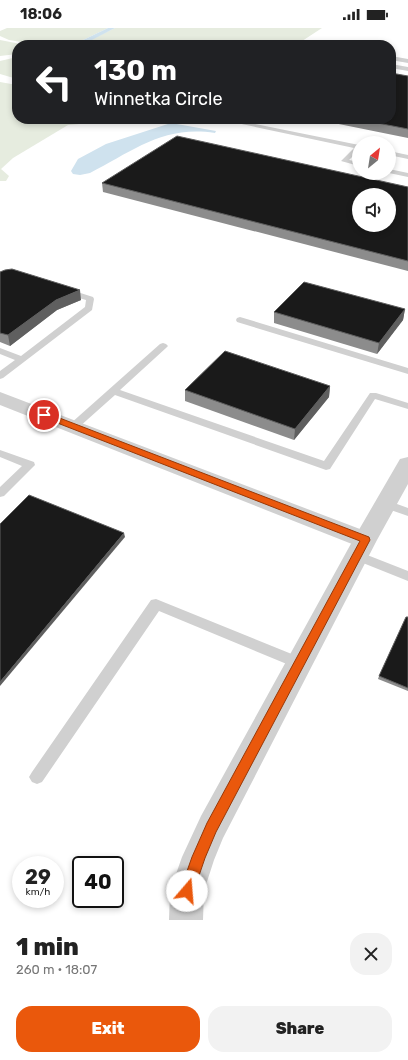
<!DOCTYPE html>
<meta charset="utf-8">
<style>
body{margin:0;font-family:Rubik,sans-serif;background:#f2f2f2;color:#222;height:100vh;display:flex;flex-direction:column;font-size:15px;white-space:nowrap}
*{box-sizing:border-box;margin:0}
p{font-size:13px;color:#767676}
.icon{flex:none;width:22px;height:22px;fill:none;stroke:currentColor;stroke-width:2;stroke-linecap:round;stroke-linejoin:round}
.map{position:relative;height:892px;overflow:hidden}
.panel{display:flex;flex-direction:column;background:#fff;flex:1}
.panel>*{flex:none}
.banner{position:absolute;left:12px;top:12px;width:384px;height:84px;border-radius:16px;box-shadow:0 2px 6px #0003;background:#202124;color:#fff;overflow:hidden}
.needle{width:26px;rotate:30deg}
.tools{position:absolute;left:352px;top:108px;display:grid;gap:8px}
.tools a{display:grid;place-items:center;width:44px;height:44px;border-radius:50%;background:#fff;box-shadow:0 2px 6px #0003;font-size:20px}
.speed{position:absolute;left:12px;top:828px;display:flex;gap:8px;font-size:20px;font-weight:700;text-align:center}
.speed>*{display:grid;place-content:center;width:52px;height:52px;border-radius:50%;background:#fff;box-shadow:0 2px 6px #0003;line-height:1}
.speed small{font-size:10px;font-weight:400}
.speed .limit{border:2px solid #111;border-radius:6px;background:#fff;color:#111}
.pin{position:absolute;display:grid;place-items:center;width:34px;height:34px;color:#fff;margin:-17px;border:2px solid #fff;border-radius:50%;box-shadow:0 1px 4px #0007}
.me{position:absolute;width:44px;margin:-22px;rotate:18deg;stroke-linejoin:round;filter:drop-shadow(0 0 3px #0008)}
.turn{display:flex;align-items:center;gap:14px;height:84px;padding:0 16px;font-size:18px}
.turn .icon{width:52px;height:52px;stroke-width:2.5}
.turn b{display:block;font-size:28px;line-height:34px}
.round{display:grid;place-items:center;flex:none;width:42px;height:42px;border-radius:16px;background:#f2f2f2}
.headline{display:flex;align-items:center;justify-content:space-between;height:68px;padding:0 16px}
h1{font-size:24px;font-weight:800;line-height:30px}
.primary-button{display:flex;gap:8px;margin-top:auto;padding:8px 16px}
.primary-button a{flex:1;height:46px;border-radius:16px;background:#ea580c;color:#fff;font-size:16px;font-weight:800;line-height:46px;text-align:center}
.primary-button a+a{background:#f2f2f2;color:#222}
.status{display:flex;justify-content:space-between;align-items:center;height:28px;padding:0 20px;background:#fff;direction:ltr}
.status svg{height:11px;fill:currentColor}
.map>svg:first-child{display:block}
.green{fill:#e6ecdf}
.water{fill:#cfe2ee}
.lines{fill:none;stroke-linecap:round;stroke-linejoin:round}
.service{fill:#d0d0d0;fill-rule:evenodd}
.minor{fill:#d0d0d0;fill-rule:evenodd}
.tertiary{fill:#d0d0d0;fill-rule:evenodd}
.wall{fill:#8c8c8c}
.shaded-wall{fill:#5f5f5f}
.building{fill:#1a1a1a;stroke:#5f5f5f;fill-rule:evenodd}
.route{fill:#ea580c;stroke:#983908}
</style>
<div class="status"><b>18:06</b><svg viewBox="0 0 49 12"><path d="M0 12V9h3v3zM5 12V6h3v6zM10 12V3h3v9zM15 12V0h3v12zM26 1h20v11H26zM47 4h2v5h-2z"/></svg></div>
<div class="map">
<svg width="408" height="892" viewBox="0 0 408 892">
<rect width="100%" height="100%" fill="#fff"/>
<!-- green -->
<g class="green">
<polygon points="7,0 108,0 79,14 68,17 40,17 9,12 0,8 0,3"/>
<polygon points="115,0 322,0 296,17 80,17"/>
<polygon points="0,12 26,17 17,17 17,26 0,28"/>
<polygon points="17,29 17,51 0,46 0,33"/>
<polygon points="0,54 17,57 17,91 136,91 68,97 13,130 1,141 9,148 6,153 0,153"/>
</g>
<!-- water -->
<g class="water">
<polygon points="108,0 115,0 84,16 68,17 79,14"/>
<path d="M171 95 216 103 215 105C163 97 133 123 90 145L80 147 73 146 71 143 78 131 106 116Z"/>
</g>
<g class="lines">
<!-- service -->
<g class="service">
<polygon points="391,28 408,31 408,35 391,32"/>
<polygon points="391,36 408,39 408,43 391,40"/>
<polygon points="230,91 359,117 359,122 349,132 359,134 359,138 341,133 354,120 232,94 230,93"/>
<polygon points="389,123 408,127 408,131 389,127"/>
<polygon points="389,141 408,145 408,149 389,145"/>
<polygon points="68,261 93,269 94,271 92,282 3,350 0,351 0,343 15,332 0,326 0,320 21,328 85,279 86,272 65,266 64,264 65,262"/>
<polygon points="240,289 408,340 408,346 237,294 236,292 237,290"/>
<polygon points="163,315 166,316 168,318 166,320 120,362 324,433 370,365 376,365 408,375 408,381 375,371 330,441 326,442 115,367 78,400 70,400 69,398 70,396 160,316"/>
<polygon points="0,422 34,434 35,437 4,468 0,469 0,459 22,438 0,429"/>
<polygon points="386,472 408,480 408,488 382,479 380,476 382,473"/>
<polygon points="357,523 408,543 408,553 353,531 351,528 353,525"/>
<polygon points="156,571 304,631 306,635 304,639 299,641 294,639 159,583 42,754 37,756 32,754 29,749 32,744 151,572"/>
</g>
<!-- minor -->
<polygon class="minor" points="0,364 373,506 376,512 373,518 365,520 357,518 0,377"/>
<!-- tertiary -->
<polygon class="tertiary" points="408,429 408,456 377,512 223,810 214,832 204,863 203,892 169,892 170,863 182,829 201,788 353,512 400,431"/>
</g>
<!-- wall -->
<g class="wall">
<polygon points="408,48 408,110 314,91 391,91"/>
<polygon points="102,155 408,159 408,243 103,164"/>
<polygon points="0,244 81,272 57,282 10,318 0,314"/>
<polygon points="405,281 403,292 377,326 274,295 274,284"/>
<polygon points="330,358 329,369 294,412 185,373 185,362"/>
<polygon points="408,589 408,663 378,651 379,648"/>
</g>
<!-- shaded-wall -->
<g class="shaded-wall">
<polygon points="80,262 81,272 57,282 10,318 8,307 56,272"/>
<polygon points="405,281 403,292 377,326 379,315"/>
<polygon points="330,358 329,369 294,412 295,401"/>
<polygon points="124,505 125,509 0,658 0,654"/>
</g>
<!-- building -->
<g class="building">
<polygon points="391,45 408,48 408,101 357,91 391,91"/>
<path d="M177 108 408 159V233L102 155ZM359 167H389V197H359Z"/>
<polygon points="12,241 80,262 56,272 8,307 0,305 0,244 5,242"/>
<polygon points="304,254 405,281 379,315 274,284"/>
<polygon points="225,323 330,358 295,401 185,362"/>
<polygon points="29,467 124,505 0,654 0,496"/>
<polygon points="406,589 408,589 408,660 379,648"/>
</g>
<!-- route -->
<polygon class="route" points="44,384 369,509 370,512 216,804 205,830 192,868 187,870 182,868 180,863 192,829 207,795 360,513 42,389 40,387 42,385"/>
</svg>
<div class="tools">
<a><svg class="needle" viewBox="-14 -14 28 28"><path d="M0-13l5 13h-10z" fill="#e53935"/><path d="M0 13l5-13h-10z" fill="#767676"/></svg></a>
<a><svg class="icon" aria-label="sound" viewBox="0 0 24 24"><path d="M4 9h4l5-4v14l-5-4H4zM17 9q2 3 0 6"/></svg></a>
</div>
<div class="speed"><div>29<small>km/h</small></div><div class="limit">40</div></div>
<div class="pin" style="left:44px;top:387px;background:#d93025"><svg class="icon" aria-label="arrive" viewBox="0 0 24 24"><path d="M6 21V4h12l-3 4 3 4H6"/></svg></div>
<svg class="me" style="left:187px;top:863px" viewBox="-20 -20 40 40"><circle r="19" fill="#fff"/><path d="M0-13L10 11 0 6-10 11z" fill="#ea580c"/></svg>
<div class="banner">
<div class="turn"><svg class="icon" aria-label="left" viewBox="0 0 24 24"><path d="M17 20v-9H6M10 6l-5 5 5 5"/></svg><div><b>130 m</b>Winnetka Circle</div></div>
</div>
</div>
<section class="panel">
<div class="headline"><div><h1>1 min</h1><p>260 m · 18:07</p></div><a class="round"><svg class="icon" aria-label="close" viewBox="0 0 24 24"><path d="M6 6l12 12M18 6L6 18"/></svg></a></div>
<div class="primary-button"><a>Exit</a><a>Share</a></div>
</section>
